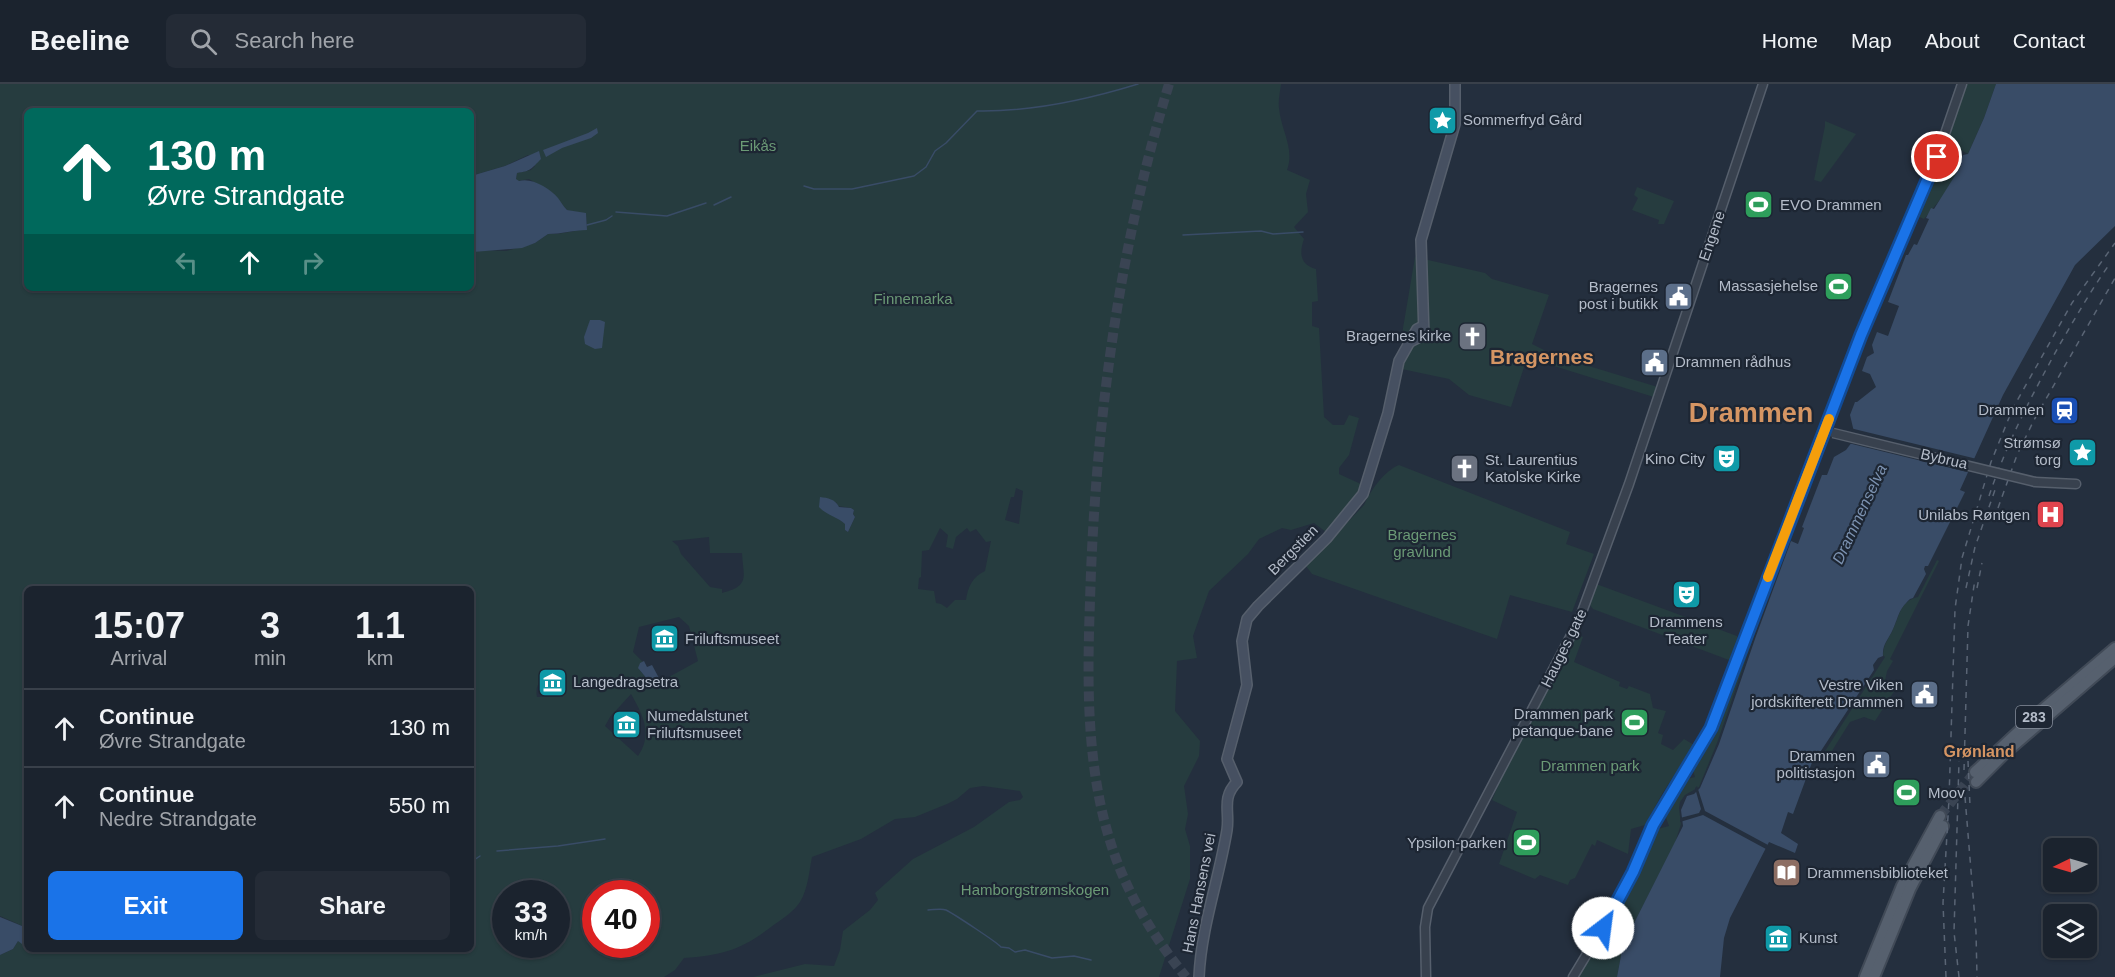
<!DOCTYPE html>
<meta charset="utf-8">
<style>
body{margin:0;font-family:Helvetica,sans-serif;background:#242b36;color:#f1f3f6;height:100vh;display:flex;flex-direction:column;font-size:22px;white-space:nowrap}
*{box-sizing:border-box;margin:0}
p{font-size:20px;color:#a0a4aa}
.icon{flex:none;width:33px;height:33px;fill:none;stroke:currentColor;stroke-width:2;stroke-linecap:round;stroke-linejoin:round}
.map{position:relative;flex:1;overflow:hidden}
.details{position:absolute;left:24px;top:502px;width:450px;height:366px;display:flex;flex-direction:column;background:#1b232e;border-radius:9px;box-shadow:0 2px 4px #0004,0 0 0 2px #39404a}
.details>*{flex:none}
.top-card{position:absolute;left:24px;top:24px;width:450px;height:183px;border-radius:9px;box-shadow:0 2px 4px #0004,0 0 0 2px #39404a;background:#00695c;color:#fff;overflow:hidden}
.needle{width:39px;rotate:265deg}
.controls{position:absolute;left:2043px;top:754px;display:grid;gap:12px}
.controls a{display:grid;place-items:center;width:54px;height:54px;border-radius:9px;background:#1b232e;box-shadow:0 2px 4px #0004,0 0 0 2px #39404a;font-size:30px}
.speed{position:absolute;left:492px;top:796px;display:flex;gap:12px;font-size:30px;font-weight:700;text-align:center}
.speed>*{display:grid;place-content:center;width:78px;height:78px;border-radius:50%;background:#1b232e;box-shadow:0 2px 4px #0004,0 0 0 2px #39404a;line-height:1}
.speed small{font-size:15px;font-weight:400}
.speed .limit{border:9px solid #d22;background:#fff;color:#111}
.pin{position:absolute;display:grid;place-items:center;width:51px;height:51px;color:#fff;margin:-26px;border:3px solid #fff;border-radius:50%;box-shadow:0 2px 6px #0007}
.me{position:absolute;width:66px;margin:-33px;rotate:30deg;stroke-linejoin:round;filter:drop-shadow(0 0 4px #0008)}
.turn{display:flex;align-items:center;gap:21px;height:126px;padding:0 24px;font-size:27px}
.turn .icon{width:78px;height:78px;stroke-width:2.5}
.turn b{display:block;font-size:42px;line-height:51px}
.lanes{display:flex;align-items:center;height:57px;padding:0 24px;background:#0003;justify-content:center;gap:30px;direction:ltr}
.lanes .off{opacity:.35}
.eta{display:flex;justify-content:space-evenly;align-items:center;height:102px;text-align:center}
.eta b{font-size:36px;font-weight:700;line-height:42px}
.primary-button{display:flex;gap:12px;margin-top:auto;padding:12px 24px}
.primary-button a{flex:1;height:69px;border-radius:9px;background:#1a73e8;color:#fff;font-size:24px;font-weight:700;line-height:69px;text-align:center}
.primary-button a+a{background:#242b36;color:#f1f3f6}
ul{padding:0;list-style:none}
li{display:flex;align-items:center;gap:18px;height:78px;padding:0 24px;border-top:2px solid #39404a}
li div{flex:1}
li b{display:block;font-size:22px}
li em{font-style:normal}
header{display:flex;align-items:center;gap:36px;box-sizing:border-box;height:84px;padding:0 30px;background:#1b232e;border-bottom:2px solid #39404a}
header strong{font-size:28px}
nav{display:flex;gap:33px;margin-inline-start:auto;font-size:21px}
.search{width:420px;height:54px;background:#242b36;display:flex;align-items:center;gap:15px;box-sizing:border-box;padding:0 21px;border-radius:9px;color:#a0a4aa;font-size:22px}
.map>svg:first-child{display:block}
.green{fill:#263c3f;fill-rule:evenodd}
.water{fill:#394c67}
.pier{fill:#242f3e}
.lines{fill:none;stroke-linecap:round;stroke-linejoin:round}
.stream{stroke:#394c67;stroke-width:1.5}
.primary-tunnel{stroke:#3a4453;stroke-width:10;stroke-dasharray:10 5;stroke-linecap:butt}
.tertiary-casing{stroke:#565f6c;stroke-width:11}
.secondary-casing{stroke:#565f6c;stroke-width:12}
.primary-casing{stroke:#414a57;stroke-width:14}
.tertiary{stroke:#38414e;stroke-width:8}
.secondary{stroke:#465061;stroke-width:9}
.primary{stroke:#56606e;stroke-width:10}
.rail{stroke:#5a6575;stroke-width:1.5;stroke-dasharray:6 6;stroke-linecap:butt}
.tertiary-bridge-casing{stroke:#565f6c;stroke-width:11;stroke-linecap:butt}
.tertiary-bridge{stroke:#38414e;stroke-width:8}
.route-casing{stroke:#114b97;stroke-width:15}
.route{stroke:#1a73e8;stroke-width:10}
.slow{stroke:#f59e0b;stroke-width:10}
.labels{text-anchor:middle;stroke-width:4.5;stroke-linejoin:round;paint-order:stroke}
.shield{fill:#1d2633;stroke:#878f9c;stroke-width:1.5}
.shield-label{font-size:14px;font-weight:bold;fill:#b4bcc9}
.poi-label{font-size:15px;fill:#b4bcc9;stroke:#1d2633;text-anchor:end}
.park-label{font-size:15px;fill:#6b9a76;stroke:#1d2633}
.street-label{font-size:15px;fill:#b4bcc9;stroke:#1d2633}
.water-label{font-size:16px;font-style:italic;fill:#7c92b1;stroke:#1d2633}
.neighbourhood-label{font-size:16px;font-weight:bold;fill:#d59563;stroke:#1d2633}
.district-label{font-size:21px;font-weight:bold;fill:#d59563;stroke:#1d2633}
.town-label{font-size:27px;font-weight:bold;fill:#d59563;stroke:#1d2633}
</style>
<header>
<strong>Beeline</strong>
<div class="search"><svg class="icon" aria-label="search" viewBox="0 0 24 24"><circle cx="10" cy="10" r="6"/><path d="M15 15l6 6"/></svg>Search here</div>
<nav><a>Home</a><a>Map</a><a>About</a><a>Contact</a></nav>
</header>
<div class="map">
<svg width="2115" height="893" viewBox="0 0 2115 893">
<rect width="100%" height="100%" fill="#242f3e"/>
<!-- green -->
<g class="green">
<path d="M0 0H1281C1280 8 1278 17 1279 24 1281 47 1295 64 1287 86L1310 96 1306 110 1308 128 1294 143 1304 155C1299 169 1300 181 1316 185L1318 217 1312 218V242L1319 244 1324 333 1333 341H1344L1349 331 1359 334 1349 371 1339 384V390L1363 401 1347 424 1326 448 1314 439 1291 446 1282 444 1259 455 1248 470 1209 507 1193 552 1197 574 1177 577 1175 627 1200 657 1199 672 1184 702 1188 730 1185 745 1190 762V795L1159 893H753L805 880 834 882 840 866 843 847 870 826 878 816 875 809 913 775 974 743 1009 718 1020 716 1023 713 1020 707 983 702 970 704 957 715 947 720 915 733 895 735 861 755 812 773C809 788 808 805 800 818 794 827 784 834 775 840 743 865 725 871 684 874L675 886 664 893H0V871L13 865 18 857 27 859V866H471V506H27V844L0 832ZM27 27H471V92L505 82 528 71H532L535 82 531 86 517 89 516 95 518 97 529 95 552 109 567 126 586 130 587 145 557 150H548L535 159 506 167 477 166 473 168 471 166V204H314L305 208V204H27ZM1016 404 1023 407 1019 440 1005 436 1011 413H1014ZM836 418 838 422 851 424 854 426 853 430 855 433 848 448 845 446 846 440 827 428ZM940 444 948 451 946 463 953 465 956 453 967 444 970 448 976 445 986 458 991 457 985 487C972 493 968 503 966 516H955L947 524 941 520 936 519 934 507 918 505 919 494 921 493 922 467 929 466ZM709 453 710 469H742C743 492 751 502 722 509V505L710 503 681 470 678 462 672 457ZM679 533 689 542 698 577 658 599 646 594 639 585 640 579 643 578 633 568 639 543ZM556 587 564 588 565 601 563 613H537C534 598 544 593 556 587ZM631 610C643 631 653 650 638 672L605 642 610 633ZM506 810H556V861H553L547 868 536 867 526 861H506ZM596 810H646V861H596Z"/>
<polygon points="1964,0 1996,0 1984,34 1968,70 1959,65 1952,69 1952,79 1956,82 1962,82 1943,112 1924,135 1915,131"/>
<polygon points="1825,37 1856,50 1821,98 1814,96 1825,42"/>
<polygon points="1637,103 1674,117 1664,140 1658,140 1659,136 1632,126 1638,114 1634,111"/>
<polygon points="1415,173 1485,189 1492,195 1549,211 1532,260 1556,272 1661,304 1657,314 1554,282 1526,277 1511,323 1469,311 1449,295 1397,284 1406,264 1401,256"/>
<path d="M1399 381 1570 448 1566 460 1594 470 1572 528 1510 511 1497 555 1312 490 1306 482 1364 421C1371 406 1384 387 1399 381Z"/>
<path d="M1785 455 1790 457 1756 546 1717 659 1699 703 1685 711 1680 718 1679 724 1681 740 1675 759 1623 861 1617 893H1578C1609 843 1632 801 1654 746L1669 742 1664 728 1683 696 1695 693 1692 683 1709 657Z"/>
<path d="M1937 476 1939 477 1890 575 1893 577 1887 587 1885 597 1895 606 1875 637 1864 633 1850 638 1825 678 1820 675 1885 573 1883 571C1883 560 1889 555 1893 545 1900 531 1900 517 1918 513Z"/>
<polygon points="1596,501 1599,501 1737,552 1739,557 1733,574 1729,576 1593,525 1589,520"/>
<polygon points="1576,550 1583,553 1574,578 1620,598 1619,602 1627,605 1629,602 1650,610 1653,624 1666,627 1658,649 1663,651 1661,660 1673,666 1684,655 1694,661 1662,710 1645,741 1631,745 1628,770 1597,756 1595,762 1592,760 1575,794 1570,796 1568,801 1540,791 1535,795 1499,780 1517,728 1492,716 1498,702 1497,701"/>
</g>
<!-- water -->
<g class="water">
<path d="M1996 0H2115V142L2075 181 2003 311 1960 406 1965 408 1928 482H1925L1924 485 1926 490 1913 514 1910 515C1898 526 1899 532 1893 545 1889 555 1882 560 1883 572L1878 574 1873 581 1874 586 1817 673H1814L1793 730 1788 728 1781 749 1798 760 1795 769 1769 758 1730 834 1724 854 1720 893H1617L1623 861 1683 742 1681 726 1687 712 1694 710 1700 704 1719 660 1756 552 1791 457 1798 460 1804 444 1802 443 1822 391H1827L1834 373 1846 366 1852 358 1854 348 1850 331 1855 318H1857L1876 303 1870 290 1862 287 1867 273 1874 269 1872 261 1877 248 1888 252 1899 222 1888 218 1906 171H1908L1914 160 1917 161 1929 135 1926 134 1931 124 1934 125 1961 82H1959L1963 71 1968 70 1984 34Z"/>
<polygon points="597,44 598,49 591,54 562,64 546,73 543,66 588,49"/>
<path d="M539 67 541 75C531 85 531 87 517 89L516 95 519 97C531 93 550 104 558 114 561 118 563 122 567 126L586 129 587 146C574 146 561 150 548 150L535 159 522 164 473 168 471 166V92L505 82Z"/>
<polygon points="590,236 600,236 605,238 602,264 595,265 585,260 584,253"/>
<path d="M820 413C828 414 835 415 839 423L851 424 854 426 853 430 855 433 848 448 845 446V440C838 433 826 431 819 423Z"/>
<polygon points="644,577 647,583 652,581 660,596 658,599 648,596 638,584 640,579"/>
<polygon points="0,833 27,844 27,859 22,860 18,857 13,865 0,871"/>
</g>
<!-- pier -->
<g class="pier">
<polygon points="1850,344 1977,375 1971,389 1848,359"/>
<polygon points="1697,702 1705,727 1768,761 1766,765 1703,731 1680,738 1680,734 1699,729 1701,725 1695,704"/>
</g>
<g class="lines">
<!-- stream -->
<g class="stream">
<path d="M804 102 814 105H852L914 92 926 83 935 67 946 59 977 27C1032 28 1086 16 1138 0"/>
<polyline points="714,121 731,113"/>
<polyline points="616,128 667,132 706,119"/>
<polyline points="587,141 606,136 612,132"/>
<polyline points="1183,151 1261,147 1273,150 1303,148"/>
<polyline points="497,767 558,762 605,755"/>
<polyline points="474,776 480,772"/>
<path d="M928 826C933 826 941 824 946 826 954 830 998 859 1001 863L1009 864 1015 868 1025 866 1052 874 1074 872 1091 876"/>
</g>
<!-- primary-tunnel -->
<g class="primary-tunnel">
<path d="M1169 0C1118 167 1095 343 1090 517 1087 601 1086 689 1114 769 1130 815 1156 856 1186 893"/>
<polyline points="1940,732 1975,688"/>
</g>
<defs>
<g id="tertiary">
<polyline points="2035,398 2076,400"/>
<polyline points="1426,893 1425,843 1428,824 1579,536 1629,400 1763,0"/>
<polyline points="1573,893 1620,815 1653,741 1711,644 1861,251 1937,73 1962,0"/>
</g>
<g id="secondary">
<polyline points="1410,258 1424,251 1421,156 1455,40 1455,0"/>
<path d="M1199 893C1201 844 1219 795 1227 746 1230 728 1221 714 1237 698L1227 675 1247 601 1242 557 1247 535 1258 522 1327 454 1363 410 1388 329 1399 277 1417 245 1423 242"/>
</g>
<g id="primary">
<polyline points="1975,688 2042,626 2115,564"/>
<polyline points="1976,698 2005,669 2115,574"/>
<polyline points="1865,893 1902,802 1940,732"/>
<polyline points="1874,893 1910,805 1943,742"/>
</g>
</defs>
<!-- tertiary casing -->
<use href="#tertiary" class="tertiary-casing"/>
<!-- secondary casing -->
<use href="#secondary" class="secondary-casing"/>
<!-- primary casing -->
<use href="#primary" class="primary-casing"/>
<!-- tertiary -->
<use href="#tertiary" class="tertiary"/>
<!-- secondary -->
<use href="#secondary" class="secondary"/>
<!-- primary -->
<use href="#primary" class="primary"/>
<!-- rail -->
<g class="rail">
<path d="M1989 412C2008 356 2032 311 2060 260 2076 233 2091 206 2109 181"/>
<polyline points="1998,424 2017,371 2034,336 2115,194"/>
<polyline points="1966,504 1975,463 1995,406"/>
<polyline points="1977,504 1982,479"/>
<polyline points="1968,677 1970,722"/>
<polyline points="1964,686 1968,542 1975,495"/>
<polyline points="1965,713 1976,848 1977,893"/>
<polyline points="1946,893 1943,819 1949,715 1955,525 1962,474 1991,378 2013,324 2072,219 2115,159"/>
<polyline points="1959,893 1954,848 1959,677"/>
</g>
<defs>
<polyline id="tertiary-bridge" points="1833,349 2035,398"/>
</defs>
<!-- tertiary-bridge casing -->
<use href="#tertiary-bridge" class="tertiary-bridge-casing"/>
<!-- tertiary-bridge -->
<use href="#tertiary-bridge" class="tertiary-bridge"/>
</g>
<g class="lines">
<defs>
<polyline id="route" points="1603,844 1633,788 1653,741 1711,644 1861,251 1937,73"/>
</defs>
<!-- route casing -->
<use href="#route" class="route-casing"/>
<!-- route -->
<use href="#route" class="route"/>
<!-- slow -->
<polyline class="slow" points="1768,493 1829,335"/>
</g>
<!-- icons -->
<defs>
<symbol id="sight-square" viewBox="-11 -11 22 22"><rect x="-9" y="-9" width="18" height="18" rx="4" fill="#0f9aa8" stroke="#1d2633"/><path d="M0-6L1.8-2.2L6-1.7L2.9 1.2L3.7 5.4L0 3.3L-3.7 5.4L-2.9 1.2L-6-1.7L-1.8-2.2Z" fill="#fff"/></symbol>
<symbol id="stadium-square" viewBox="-11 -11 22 22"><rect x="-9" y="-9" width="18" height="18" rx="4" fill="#2e9e5b" stroke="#1d2633"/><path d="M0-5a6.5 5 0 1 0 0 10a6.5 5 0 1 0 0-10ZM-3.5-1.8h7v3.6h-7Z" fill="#fff"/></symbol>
<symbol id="civic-square" viewBox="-11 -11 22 22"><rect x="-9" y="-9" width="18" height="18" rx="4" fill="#5c6f8a" stroke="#1d2633"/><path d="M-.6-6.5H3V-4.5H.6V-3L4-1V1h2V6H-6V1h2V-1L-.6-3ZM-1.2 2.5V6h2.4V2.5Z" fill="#fff"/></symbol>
<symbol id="church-square" viewBox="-11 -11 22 22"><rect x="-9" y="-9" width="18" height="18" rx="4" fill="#6b7280" stroke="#1d2633"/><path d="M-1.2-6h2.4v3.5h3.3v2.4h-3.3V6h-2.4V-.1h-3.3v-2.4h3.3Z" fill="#fff"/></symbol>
<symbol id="station-square" viewBox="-11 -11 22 22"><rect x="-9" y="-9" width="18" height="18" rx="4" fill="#1a4fb4" stroke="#1d2633"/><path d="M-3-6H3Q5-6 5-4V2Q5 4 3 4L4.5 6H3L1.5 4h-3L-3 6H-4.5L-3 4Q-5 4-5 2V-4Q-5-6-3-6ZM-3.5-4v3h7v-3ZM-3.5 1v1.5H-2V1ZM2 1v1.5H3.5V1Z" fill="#fff"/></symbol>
<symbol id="theatre-square" viewBox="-11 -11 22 22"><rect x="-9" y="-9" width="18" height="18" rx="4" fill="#0f9aa8" stroke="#1d2633"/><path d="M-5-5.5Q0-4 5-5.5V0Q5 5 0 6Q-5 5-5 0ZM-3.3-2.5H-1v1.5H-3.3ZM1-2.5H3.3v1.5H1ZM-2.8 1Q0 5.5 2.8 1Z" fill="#fff"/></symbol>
<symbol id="hospital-square" viewBox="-11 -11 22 22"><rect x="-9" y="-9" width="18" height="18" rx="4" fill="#e0444e" stroke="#1d2633"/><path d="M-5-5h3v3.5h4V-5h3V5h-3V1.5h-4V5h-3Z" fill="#fff"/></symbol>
<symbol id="museum-square" viewBox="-11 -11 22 22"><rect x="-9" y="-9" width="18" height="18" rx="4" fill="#0f9aa8" stroke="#1d2633"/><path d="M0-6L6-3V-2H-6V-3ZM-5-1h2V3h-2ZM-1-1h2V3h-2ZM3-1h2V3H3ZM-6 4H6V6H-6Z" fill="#fff"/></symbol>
<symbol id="library-square" viewBox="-11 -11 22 22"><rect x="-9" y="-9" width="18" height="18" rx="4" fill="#8d6e63" stroke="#1d2633"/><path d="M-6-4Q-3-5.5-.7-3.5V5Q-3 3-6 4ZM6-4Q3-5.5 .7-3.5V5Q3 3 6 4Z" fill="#fff"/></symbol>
</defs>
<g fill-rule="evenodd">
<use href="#sight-square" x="1426" y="20" width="33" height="33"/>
<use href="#stadium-square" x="1742" y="104" width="33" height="33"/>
<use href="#stadium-square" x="1822" y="186" width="33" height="33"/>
<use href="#civic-square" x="1662" y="196" width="33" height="33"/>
<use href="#church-square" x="1456" y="236" width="33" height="33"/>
<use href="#civic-square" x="1638" y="262" width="33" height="33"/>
<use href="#station-square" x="2048" y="310" width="33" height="33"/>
<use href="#sight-square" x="2066" y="352" width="33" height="33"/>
<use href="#theatre-square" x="1710" y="358" width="33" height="33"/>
<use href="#church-square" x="1448" y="368" width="33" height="33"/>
<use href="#hospital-square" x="2034" y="414" width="33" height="33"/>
<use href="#theatre-square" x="1670" y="494" width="33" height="33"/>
<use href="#museum-square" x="648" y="538" width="33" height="33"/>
<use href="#museum-square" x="536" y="582" width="33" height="33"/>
<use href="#civic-square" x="1908" y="594" width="33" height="33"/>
<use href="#stadium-square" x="1618" y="622" width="33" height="33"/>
<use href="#museum-square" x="610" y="624" width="33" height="33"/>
<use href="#civic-square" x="1860" y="664" width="33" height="33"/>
<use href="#stadium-square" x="1890" y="692" width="33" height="33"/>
<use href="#stadium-square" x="1510" y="742" width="33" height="33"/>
<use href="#library-square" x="1770" y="772" width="33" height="33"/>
<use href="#museum-square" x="1762" y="838" width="33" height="33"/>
</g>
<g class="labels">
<!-- shield labels -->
<rect class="shield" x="2016" y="622" width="36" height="22" rx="4.5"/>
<g class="shield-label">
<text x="2034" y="638">283</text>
</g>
<!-- poi labels -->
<g class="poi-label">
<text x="1463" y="41" text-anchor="start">Sommerfryd Gård</text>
<text x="1780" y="126" text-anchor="start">EVO Drammen</text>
<text x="1818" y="207">Massasjehelse</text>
<text x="1658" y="208">Bragernes<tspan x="1658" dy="17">post i butikk</tspan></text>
<text x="1451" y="257">Bragernes kirke</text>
<text x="1675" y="283" text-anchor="start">Drammen rådhus</text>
<text x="2044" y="331">Drammen</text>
<text x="2061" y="364">Strømsø<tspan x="2061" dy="17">torg</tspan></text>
<text x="1705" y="380">Kino City</text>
<text x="1485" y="381" text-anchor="start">St. Laurentius<tspan x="1485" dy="17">Katolske Kirke</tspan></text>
<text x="2030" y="436">Unilabs Røntgen</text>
<text x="1686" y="543" text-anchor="middle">Drammens<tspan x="1686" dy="17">Teater</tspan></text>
<text x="685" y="560" text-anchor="start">Friluftsmuseet</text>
<text x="573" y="603" text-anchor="start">Langedragsetra</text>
<text x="1903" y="606">Vestre Viken<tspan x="1903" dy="17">jordskifterett Drammen</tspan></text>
<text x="1613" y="635">Drammen park<tspan x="1613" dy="17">petanque-bane</tspan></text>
<text x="647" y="637" text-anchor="start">Numedalstunet<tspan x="647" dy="17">Friluftsmuseet</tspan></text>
<text x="1855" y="677">Drammen<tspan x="1855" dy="17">politistasjon</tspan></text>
<text x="1928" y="714" text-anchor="start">Moov</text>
<text x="1506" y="764">Ypsilon-parken</text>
<text x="1807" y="794" text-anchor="start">Drammensbiblioteket</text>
<text x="1799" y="859" text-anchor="start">Kunst</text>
</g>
<!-- park labels -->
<g class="park-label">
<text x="758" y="67">Eikås</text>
<text x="913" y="220">Finnemarka</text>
<text x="1422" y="456">Bragernes<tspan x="1422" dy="17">gravlund</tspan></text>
<text x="1590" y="687">Drammen park</text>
<text x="1035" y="811">Hamborgstrømskogen</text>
</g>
<!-- street labels -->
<g class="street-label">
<text transform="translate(1712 152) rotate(-71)" y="5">Engene</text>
<text transform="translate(1944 375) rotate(13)" y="5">Bybrua</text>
<text transform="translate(1293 466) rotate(-45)" y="5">Bergstien</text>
<text transform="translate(1564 564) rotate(-64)" y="5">Hauges gate</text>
<text transform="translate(1199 809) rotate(-79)" y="5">Hans Hansens vei</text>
</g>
<!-- water labels -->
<g class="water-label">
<text transform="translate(1859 430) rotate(-65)" y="6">Drammenselva</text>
</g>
<!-- neighbourhood labels -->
<g class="neighbourhood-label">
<text x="1979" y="673">Grønland</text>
</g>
<!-- district labels -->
<g class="district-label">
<text x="1542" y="280">Bragernes</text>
</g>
<!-- town labels -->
<g class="town-label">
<text x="1751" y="338">Drammen</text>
</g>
</g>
</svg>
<div class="controls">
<a><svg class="needle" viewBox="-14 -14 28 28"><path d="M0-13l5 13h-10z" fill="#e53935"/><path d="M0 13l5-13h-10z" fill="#a0a4aa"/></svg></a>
<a><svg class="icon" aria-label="layers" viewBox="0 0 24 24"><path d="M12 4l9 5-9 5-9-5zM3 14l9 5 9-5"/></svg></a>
</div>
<div class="speed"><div>33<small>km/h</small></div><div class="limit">40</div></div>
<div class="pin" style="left:1937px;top:73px;background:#d93025"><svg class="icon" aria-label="arrive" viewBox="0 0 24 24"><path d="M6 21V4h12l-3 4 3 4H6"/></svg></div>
<svg class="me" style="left:1603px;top:844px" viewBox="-20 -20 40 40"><circle r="19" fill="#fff"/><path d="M0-13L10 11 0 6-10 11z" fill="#1a73e8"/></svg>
<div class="top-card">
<div class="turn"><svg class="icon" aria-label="ahead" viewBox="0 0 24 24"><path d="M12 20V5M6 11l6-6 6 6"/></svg><div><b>130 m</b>Øvre Strandgate</div></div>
<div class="lanes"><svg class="icon off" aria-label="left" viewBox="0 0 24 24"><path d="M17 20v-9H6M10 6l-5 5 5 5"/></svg><svg class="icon" aria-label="ahead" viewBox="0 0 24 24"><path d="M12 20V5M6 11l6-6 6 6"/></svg><svg class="icon off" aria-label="right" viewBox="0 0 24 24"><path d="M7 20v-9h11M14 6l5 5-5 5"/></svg></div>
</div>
<section class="details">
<div class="eta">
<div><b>15:07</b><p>Arrival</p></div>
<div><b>3</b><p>min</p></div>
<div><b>1.1</b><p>km</p></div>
</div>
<ul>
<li><svg class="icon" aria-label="ahead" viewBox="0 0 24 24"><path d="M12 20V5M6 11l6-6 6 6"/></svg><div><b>Continue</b><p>Øvre Strandgate</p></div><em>130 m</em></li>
<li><svg class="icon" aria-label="ahead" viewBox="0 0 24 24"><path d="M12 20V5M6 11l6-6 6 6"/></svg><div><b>Continue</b><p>Nedre Strandgate</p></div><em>550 m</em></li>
</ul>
<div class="primary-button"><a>Exit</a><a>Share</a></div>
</section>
</div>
